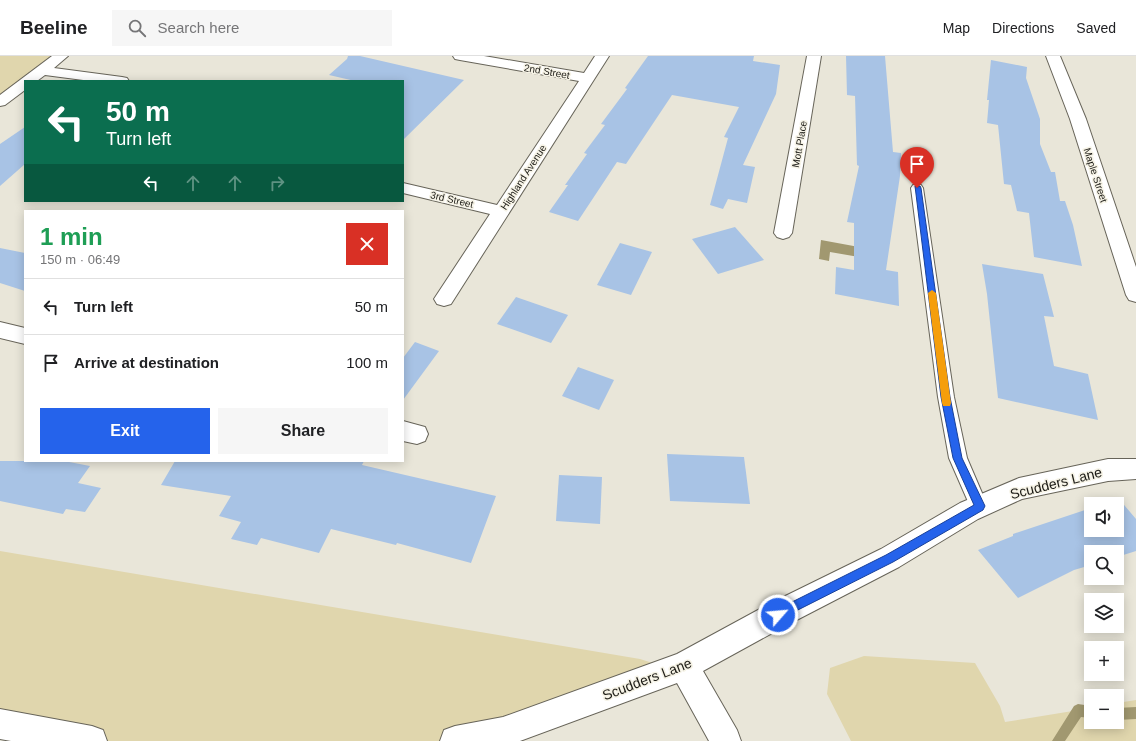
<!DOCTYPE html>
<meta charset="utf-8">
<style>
body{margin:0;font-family:Helvetica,sans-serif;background:#f6f6f6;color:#202124;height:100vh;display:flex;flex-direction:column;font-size:15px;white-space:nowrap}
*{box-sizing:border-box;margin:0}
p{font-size:13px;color:#757577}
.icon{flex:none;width:22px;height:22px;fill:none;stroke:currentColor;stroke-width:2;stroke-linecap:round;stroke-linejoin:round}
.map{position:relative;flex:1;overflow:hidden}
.drawer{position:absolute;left:24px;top:154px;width:380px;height:252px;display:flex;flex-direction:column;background:#fff;border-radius:0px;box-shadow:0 2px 10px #0003}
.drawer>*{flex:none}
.banner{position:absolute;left:24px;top:24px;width:380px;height:122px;border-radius:0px;box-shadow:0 2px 10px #0003;background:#0b6e4f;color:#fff;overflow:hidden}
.tools{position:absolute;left:1084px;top:441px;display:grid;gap:8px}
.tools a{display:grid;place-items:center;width:40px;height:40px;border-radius:0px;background:#fff;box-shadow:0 2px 10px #0003;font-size:20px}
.pin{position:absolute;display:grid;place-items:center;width:34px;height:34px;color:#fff;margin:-41px -17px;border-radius:50% 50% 50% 0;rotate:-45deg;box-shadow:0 0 4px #0007}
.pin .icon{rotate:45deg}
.me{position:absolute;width:44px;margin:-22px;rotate:63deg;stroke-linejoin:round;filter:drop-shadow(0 0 3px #0008)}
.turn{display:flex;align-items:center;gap:14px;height:84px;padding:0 16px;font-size:18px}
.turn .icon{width:52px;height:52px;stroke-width:2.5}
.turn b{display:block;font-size:28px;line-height:34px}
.lanes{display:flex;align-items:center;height:38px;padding:0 16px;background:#0003;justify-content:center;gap:20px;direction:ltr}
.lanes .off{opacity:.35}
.round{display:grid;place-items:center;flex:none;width:42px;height:42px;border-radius:0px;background:#f6f6f6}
.headline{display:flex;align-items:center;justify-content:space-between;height:68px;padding:0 16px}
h1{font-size:24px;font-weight:600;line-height:30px;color:#1e9e55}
.cta{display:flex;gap:8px;margin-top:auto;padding:8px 16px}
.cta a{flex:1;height:46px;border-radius:0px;background:#2563eb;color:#fff;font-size:16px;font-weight:600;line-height:46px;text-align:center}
.cta a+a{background:#f6f6f6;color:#202124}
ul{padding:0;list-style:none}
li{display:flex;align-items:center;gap:12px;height:56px;padding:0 16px;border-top:1px solid #e0e0e0}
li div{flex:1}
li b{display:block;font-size:15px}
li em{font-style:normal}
header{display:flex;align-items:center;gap:24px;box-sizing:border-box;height:56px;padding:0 20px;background:#fff;border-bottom:1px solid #e0e0e0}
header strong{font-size:19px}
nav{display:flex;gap:22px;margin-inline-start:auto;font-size:14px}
.search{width:280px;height:36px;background:#f6f6f6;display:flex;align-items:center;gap:10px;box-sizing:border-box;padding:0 14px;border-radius:0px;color:#757577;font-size:15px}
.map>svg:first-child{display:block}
.green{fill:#e0d6ad}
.water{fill:#a19870}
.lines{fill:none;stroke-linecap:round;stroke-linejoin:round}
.stream{fill:#a19870;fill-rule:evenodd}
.building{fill:#a8c3e5}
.lane-casing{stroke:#676459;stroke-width:2}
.street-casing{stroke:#676459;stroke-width:2}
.secondary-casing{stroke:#676459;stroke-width:2}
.lane{fill:#fff;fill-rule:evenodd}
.street{fill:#fff;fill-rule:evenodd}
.secondary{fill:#fff;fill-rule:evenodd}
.route{fill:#2563eb;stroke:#184099}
.slow{fill:#f59e0b}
.labels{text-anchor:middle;stroke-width:3;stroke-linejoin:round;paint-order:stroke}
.far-street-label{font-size:10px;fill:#1c1b16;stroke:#f6f3e6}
.near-street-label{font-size:14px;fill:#1c1b16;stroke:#f6f3e6}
</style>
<header>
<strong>Beeline</strong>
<div class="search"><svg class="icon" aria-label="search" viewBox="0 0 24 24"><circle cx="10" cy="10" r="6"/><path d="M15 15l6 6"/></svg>Search here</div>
<nav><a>Map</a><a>Directions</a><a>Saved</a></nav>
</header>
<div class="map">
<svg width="1136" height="685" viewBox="0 0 1136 685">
<rect width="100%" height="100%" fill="#e9e6d9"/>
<!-- green -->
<g class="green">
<polygon points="0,0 61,0 25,25 0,46"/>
<polygon points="0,495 640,603 675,614 455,685 92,685 0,668"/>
<polygon points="864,600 975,607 1000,650 1005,666 1091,652 1091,666 1117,666 1117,647 1136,644 1136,685 851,685 827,638 830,612"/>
</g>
<!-- water -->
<polygon class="water" points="821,184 859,191 859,201 830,196 829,205 819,203"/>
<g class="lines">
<!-- stream -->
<g class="stream">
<polygon points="1078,648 1091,650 1091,662 1081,661 1065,685 1052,685 1074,650"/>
<polygon points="1136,651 1136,663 1117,664 1117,652"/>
</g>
</g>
<!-- building -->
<g class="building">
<polygon points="348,0 360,0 464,24 403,84 403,25 355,25 329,19 347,3"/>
<polygon points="648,0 754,0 753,5 780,9 776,38 743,109 755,111 747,147 728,143 723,153 710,149 728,82 724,81 739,51 672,39 626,108 617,106 578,165 549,156 568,129 565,129 587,98 584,97 605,69 601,68 627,33 625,32"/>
<polygon points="846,0 885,0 893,96 901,97 900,120 886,214 898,216 899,250 835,238 836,211 854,214 854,167 847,166 859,110 857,109 855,40 847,39"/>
<polygon points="991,4 1027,11 1026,22 1040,63 1040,88 1051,116 1055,116 1060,145 1065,145 1073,169 1082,210 1034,201 1029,157 1017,155 1011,129 1004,128 998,69 987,67 989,44 987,44"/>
<polygon points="25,71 25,108 0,130 0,88"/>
<polygon points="735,171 764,204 718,218 692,183"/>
<polygon points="620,187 652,196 631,239 597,229"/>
<polygon points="0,192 25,197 25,235 0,227"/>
<polygon points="982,208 1043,218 1054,261 1044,260 1054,310 1088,318 1098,364 998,342 987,238"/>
<polygon points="516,241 568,259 551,287 497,268"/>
<polygon points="415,286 439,295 403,344 403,302"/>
<polygon points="578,311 614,324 599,354 562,340"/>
<polygon points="667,398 744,401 750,448 670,445"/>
<polygon points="0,405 64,405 90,410 78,427 101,432 85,456 66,453 63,458 0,445"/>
<polygon points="175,405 364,405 362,409 496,440 471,507 397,487 396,489 331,473 319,497 261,482 257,489 231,483 241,466 219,460 231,440 161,429"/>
<polygon points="559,419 602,421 600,468 556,465"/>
<polygon points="1119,443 1136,463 1136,495 1117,501 1117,496 1091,496 1091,509 1074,514 1018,542 978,494 1013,480 1013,478 1091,452 1091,474 1117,474 1117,448 1103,448"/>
</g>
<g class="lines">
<defs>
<polygon id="lane" points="917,128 921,129 923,132 954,341 967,402 988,451 985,457 979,459 973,457 949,402 938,341 911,132 913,129"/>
<g id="street">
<polygon points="52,0 68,0 54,12 122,21 127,22 129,25 91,25 45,19 37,25 25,25 25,34 5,49 0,50 0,39"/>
<polygon points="453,0 484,0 584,17 595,0 609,0 451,248 444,250 437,248 434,243 490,158 403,137 403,127 497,149 579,25 460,4 455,3"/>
<polygon points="807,0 821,0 792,177 789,181 783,183 777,181 774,177"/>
<polygon points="1046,0 1060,0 1086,63 1136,211 1136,246 1129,244 1126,239 1070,63"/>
<polygon points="0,266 25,272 25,288 0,282"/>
<polygon points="403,365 425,371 428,378 425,385 417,388 403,385"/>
</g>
<g id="secondary">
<polygon points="1108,403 1136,403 1136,423 1108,425 1022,443 978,463 899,511 787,569 703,615 737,674 741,685 709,685 677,627 520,685 440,685 444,674 455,670 503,661 677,598 767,549 881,493 960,447 1019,422"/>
<polygon points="0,653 92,670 103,674 107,685 11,685 0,683"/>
</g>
</defs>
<!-- lane casing -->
<use href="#lane" class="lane-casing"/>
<!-- street casing -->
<use href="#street" class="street-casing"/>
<!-- secondary casing -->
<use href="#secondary" class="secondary-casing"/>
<!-- lane -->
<use href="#lane" class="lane"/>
<!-- street -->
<use href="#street" class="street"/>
<!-- secondary -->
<use href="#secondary" class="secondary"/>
</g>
<!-- route -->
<polygon class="route" points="915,130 920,130 921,132 950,341 962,402 985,450 983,454 893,506 778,564 774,563 772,559 774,555 886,499 974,449 953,402 941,341"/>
<!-- slow -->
<polygon class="slow" points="932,234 936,237 951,347 950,350 943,350 942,347 928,237"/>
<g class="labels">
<!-- far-street labels -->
<g class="far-street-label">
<text transform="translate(547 15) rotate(10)" y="4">2nd Street</text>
<text transform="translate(799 88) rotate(-80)" y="4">Mott Place</text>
<text transform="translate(1096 119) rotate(72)" y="4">Maple Street</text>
<text transform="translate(523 121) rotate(-57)" y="4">Highland Avenue</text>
<text transform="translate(452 143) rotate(13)" y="4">3rd Street</text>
</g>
<!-- near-street labels -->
<g class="near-street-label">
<text transform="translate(1056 427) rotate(-14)" y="5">Scudders Lane</text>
<text transform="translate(647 623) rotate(-21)" y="5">Scudders Lane</text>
</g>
</g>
</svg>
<div class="tools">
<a><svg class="icon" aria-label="sound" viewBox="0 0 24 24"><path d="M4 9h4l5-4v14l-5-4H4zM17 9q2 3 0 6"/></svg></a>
<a><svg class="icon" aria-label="search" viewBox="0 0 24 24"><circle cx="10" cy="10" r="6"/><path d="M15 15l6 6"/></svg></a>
<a><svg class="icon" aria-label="layers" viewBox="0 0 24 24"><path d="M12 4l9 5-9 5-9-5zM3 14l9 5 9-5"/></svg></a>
<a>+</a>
<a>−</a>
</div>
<div class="pin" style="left:917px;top:132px;background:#d93025"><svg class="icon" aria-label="arrive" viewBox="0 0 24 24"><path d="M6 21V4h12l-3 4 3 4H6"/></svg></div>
<svg class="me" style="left:778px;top:559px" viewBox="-20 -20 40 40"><circle r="17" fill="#2563eb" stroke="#fff" stroke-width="3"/><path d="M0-11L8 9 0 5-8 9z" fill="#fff"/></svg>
<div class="banner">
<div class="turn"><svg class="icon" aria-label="left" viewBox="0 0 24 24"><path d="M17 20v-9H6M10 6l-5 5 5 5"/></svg><div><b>50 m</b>Turn left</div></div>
<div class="lanes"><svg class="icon" aria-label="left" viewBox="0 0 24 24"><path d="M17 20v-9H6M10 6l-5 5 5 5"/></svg><svg class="icon off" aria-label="ahead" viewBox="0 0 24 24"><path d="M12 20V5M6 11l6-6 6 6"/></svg><svg class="icon off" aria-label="ahead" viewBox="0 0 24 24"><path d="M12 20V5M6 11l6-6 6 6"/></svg><svg class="icon off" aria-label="right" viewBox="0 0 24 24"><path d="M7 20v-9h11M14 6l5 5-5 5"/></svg></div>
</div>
<section class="drawer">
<div class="headline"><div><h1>1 min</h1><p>150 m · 06:49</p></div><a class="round" style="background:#d93025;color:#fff"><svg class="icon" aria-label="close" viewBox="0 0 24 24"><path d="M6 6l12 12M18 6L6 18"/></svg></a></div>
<ul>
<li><svg class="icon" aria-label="left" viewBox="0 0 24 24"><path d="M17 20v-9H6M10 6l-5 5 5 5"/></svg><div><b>Turn left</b></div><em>50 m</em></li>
<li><svg class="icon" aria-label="arrive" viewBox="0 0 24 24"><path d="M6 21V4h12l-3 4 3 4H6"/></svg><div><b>Arrive at destination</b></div><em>100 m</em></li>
</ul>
<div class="cta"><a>Exit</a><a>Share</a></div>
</section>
</div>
